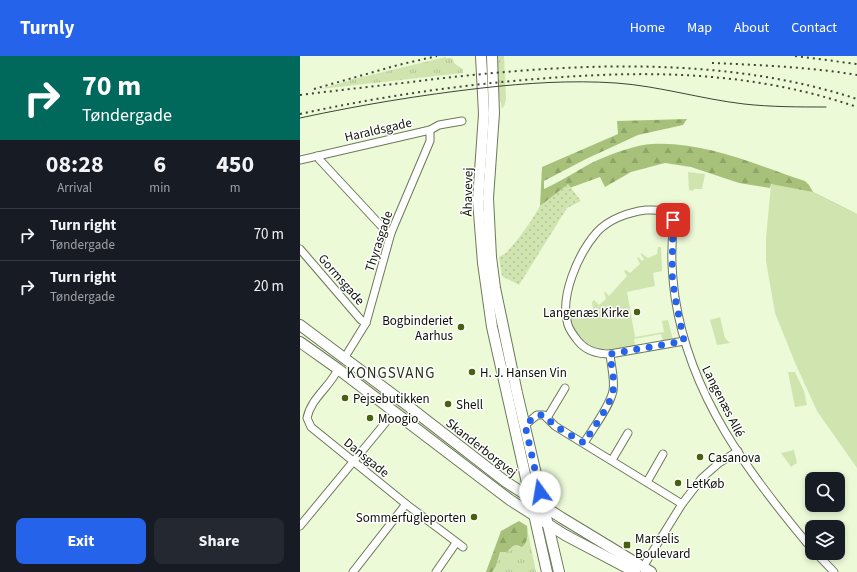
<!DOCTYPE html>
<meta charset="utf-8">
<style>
body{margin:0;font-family:"Source Sans 3",sans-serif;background:#242831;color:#f1f3f6;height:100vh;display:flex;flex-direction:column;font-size:15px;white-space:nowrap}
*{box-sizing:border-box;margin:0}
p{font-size:13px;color:#9ea1a6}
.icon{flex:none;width:22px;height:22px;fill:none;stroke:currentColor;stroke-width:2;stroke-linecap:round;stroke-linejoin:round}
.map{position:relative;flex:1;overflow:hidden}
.details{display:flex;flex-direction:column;background:#171b24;width:300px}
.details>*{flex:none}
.guide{background:#00695c;color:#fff;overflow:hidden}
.buttons{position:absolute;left:505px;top:416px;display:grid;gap:8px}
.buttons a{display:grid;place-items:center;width:40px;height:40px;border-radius:8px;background:#171b24;box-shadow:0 2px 6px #0003;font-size:20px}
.pin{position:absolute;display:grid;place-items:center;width:34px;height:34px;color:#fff;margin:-17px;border-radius:8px;box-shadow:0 2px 6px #0006}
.me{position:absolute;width:44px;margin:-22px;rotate:347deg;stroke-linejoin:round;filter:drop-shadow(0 0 3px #0008)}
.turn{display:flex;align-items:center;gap:14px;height:84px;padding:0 16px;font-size:18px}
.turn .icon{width:52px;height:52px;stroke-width:2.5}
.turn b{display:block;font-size:28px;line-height:34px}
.eta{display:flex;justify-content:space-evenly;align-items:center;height:68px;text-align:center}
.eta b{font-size:24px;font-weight:700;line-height:28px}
.primary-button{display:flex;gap:8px;margin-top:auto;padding:8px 16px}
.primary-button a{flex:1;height:46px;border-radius:8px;background:#2563eb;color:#fff;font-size:16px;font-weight:700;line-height:46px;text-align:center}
.primary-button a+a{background:#242831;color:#f1f3f6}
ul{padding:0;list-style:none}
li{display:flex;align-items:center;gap:12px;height:52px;padding:0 16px;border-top:1px solid #363941}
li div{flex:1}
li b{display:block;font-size:15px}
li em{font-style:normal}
header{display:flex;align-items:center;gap:24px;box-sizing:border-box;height:56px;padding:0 20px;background:#2563eb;color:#fff}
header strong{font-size:19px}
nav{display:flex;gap:22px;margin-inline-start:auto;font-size:14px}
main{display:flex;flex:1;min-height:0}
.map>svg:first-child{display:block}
.grass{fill:url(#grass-tufts)}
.forest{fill:url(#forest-firs)}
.park{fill:#d0e4b0}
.garden{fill:url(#garden-dots)}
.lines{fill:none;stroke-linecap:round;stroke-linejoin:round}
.street-casing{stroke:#6d795a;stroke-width:9}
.secondary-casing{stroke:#6d795a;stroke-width:12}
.street{stroke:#fff;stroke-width:7}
.secondary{stroke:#fff;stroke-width:10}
.tram{stroke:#3f4536;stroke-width:1}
.rail{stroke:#3f4536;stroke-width:2;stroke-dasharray:2 4;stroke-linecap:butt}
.route{stroke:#2563eb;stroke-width:7;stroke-dasharray:0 12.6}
.poi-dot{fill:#49610e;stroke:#fff;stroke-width:1.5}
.labels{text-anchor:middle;stroke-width:3;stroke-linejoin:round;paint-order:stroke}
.street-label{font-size:13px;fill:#0b0f05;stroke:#fff}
.poi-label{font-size:13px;fill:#0b0f05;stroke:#fff;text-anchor:start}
.quarter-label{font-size:15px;letter-spacing:1px;fill:#293317;stroke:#fff}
</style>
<header>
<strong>Turnly</strong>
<nav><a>Home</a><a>Map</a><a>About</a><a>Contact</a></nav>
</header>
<main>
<section class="details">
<div class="guide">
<div class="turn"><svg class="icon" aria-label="right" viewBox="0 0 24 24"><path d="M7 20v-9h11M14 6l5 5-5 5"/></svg><div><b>70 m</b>Tøndergade</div></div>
</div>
<div class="eta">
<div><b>08:28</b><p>Arrival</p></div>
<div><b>6</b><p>min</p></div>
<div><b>450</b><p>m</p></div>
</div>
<ul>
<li><svg class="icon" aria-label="right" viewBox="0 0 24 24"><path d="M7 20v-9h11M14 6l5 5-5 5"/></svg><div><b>Turn right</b><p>Tøndergade</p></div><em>70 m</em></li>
<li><svg class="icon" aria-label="right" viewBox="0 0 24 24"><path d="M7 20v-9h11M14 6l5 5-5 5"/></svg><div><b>Turn right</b><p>Tøndergade</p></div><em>20 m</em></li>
</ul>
<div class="primary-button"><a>Exit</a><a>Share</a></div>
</section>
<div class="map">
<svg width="557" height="516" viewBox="0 0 557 516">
<defs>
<pattern id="grass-tufts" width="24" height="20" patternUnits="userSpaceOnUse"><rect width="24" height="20" fill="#d0e4b0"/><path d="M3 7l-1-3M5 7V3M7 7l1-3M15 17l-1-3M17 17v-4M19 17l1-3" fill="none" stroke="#b1c296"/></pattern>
<pattern id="forest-firs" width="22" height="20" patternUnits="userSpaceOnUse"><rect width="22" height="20" fill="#a7c17a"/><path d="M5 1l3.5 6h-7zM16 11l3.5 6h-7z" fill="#8ea568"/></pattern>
<pattern id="garden-dots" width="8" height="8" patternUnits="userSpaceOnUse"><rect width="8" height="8" fill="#d0e4b0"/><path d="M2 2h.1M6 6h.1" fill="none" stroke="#b1c296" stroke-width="1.8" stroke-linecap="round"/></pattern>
</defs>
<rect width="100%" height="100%" fill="#ecfad8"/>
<!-- grass -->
<g class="grass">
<polygon points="196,0 204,0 206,43 205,48 202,53 199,39"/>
<polygon points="146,1 146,2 152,2 155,8 163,13 163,17 20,33 54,23"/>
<polygon points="50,314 81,337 104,352 217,438 218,440 172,406 142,388 49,315"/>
<polygon points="228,477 236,516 192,516 196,510 200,496 209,495 213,490 216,489 219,491 226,486 226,481"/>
</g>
<!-- forest -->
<g class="forest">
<path d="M387 63 383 69 338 79 286 103 244 125V133C265 124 284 109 305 101 320 95 337 89 352 88 405 85 456 109 505 125L509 129 513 136 557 158 471 128 470 132 439 127 391 111 365 107 331 116 305 131 300 121 264 134 240 150 242 111 318 78 317 65Z"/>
<path d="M219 465 227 470C228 477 228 487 222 491L216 489 213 490 207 496H200L196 510 192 516H186L201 475Z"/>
</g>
<!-- park -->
<g class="park">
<polygon points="388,116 405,118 402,133 394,133 393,135 389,134"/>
<polygon points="471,128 513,136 557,158 557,412 517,355 496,309 475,257 466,205 466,182"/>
<polygon points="358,191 361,191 362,215 353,217 355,230 327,236 335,281 364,276 362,265 368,264 373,284 363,286 361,278 334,283 335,290 306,295 287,289 279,282 274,273 271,265 269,253 277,254 282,259 293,253 292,246 294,244 299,249 306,243 304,236 305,236 309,240 327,220 324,215 326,214 330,217 340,208 337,202 338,201 342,205 344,203 341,199 341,197 348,202 357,198"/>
<polygon points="420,261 425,282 430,287 417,289 410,264"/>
<polygon points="488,316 495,316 504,335 507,349 495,351"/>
<polygon points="494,394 497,407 491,411 481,397"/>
</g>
<!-- garden -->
<polygon class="garden" points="268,128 281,145 267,152 219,229 202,220 199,201 206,197 218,183 231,165 240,150"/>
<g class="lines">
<defs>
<g id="street">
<polyline points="17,100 19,103 84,173 91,177"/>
<polyline points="0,104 130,74 139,69 162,65"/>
<polyline points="0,193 61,264 66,267"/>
<path d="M384 285 310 298C297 298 286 295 278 285 274 280 270 275 268 269 259 241 278 198 297 176 309 163 329 156 346 154 355 154 367 153 372 160 374 170 372 182 372 193 371 209 373 225 375 241 390 341 449 418 512 493"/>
<polyline points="45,301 66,267 91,177 130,85 130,74"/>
<path d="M38 313C30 331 11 342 7 362L11 371 106 448 163 491"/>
<polyline points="247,362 265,332"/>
<polyline points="225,369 237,359 244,359 255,370 382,448"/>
<path d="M284 387C292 374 310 350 313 335 315 323 311 310 310 298"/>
<polyline points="312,404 328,377"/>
<polyline points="347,426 363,398"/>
<polyline points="0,470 86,366"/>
<polyline points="516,497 534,516"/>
<polyline points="343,511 382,448 402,422 419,407 438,395"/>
<polyline points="53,516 106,448"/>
<polyline points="136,516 156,487"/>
</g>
<g id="secondary">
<polyline points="181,0 184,58 178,144 183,207 192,271 247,516"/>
<polyline points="192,0 194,57 188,142 191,201 195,232 217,337 259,516"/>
<polyline points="0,269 103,346 206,426 262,462 351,516"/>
<polyline points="0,286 38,313 210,444 265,479 335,516"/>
</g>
</defs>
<!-- street casing -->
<use href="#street" class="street-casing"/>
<!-- secondary casing -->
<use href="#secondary" class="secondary-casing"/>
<!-- street -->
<use href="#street" class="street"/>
<!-- secondary -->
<use href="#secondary" class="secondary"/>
<!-- tram -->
<path class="tram" d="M0 62C60 49 121 39 182 32 227 27 271 24 316 27 359 30 401 43 444 48 471 51 499 51 526 51"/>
<!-- rail -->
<g class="rail">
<polyline points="495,0 557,8"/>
<path d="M412 7C460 9 509 11 557 19"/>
<polyline points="14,33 98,9 137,0"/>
<path d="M0 39C48 33 96 28 144 22 280 7 426 0 557 43"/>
<path d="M0 58C82 40 165 28 249 22 356 14 454 16 557 51"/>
</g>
</g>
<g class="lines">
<!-- route -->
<path class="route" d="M240 436 225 369 237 359H244L255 370 284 387C292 374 310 350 313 335 315 323 311 310 310 298L384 285 375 241 372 218 373 164"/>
</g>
<!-- markers -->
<g class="poi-dot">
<circle cx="337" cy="256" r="4"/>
<circle cx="161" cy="271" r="4"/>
<circle cx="172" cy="316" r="4"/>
<circle cx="45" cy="342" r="4"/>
<circle cx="148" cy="348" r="4"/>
<circle cx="70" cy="362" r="4"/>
<circle cx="400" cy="401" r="4"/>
<circle cx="378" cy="427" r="4"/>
<circle cx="174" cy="461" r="4"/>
<rect x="323" y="485" width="8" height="8" rx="2"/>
</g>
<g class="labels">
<!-- street labels -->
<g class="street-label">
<text transform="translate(78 73) rotate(-13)" y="5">Haraldsgade</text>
<text transform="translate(167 136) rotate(-89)" y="5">Åhavevej</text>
<text transform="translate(78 185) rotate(-72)" y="5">Thyrasgade</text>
<text transform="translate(42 223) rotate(49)" y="5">Gormsgade</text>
<text transform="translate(424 345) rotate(63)" y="5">Langenæs Allé</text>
<text transform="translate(182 391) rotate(38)" y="5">Skanderborgvej</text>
<text transform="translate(67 401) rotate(39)" y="5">Dansgade</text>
</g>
<!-- poi labels -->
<g class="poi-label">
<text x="329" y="261" text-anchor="end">Langenæs Kirke</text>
<text x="153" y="269" text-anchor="end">Bogbinderiet<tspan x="153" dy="15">Aarhus</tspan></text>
<text x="180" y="321">H. J. Hansen Vin</text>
<text x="53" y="347">Pejsebutikken</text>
<text x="156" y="353">Shell</text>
<text x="78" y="367">Moogio</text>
<text x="408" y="406">Casanova</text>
<text x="386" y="432">LetKøb</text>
<text x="166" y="466" text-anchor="end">Sommerfugleporten</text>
<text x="335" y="487">Marselis<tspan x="335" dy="15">Boulevard</tspan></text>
</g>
<!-- quarter labels -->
<g class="quarter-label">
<text x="91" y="322">KONGSVANG</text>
</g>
</g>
</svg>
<div class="buttons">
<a><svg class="icon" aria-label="search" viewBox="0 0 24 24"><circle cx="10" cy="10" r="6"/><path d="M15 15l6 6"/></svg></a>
<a><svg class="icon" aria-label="layers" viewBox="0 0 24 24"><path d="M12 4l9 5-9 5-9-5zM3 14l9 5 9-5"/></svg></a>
</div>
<div class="pin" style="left:373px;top:164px;background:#d93025"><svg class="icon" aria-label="arrive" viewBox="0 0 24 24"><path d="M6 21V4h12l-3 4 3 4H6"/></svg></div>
<svg class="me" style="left:240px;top:436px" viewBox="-20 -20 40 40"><circle r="19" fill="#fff"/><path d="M0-13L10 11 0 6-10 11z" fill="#2563eb"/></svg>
</div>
</main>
